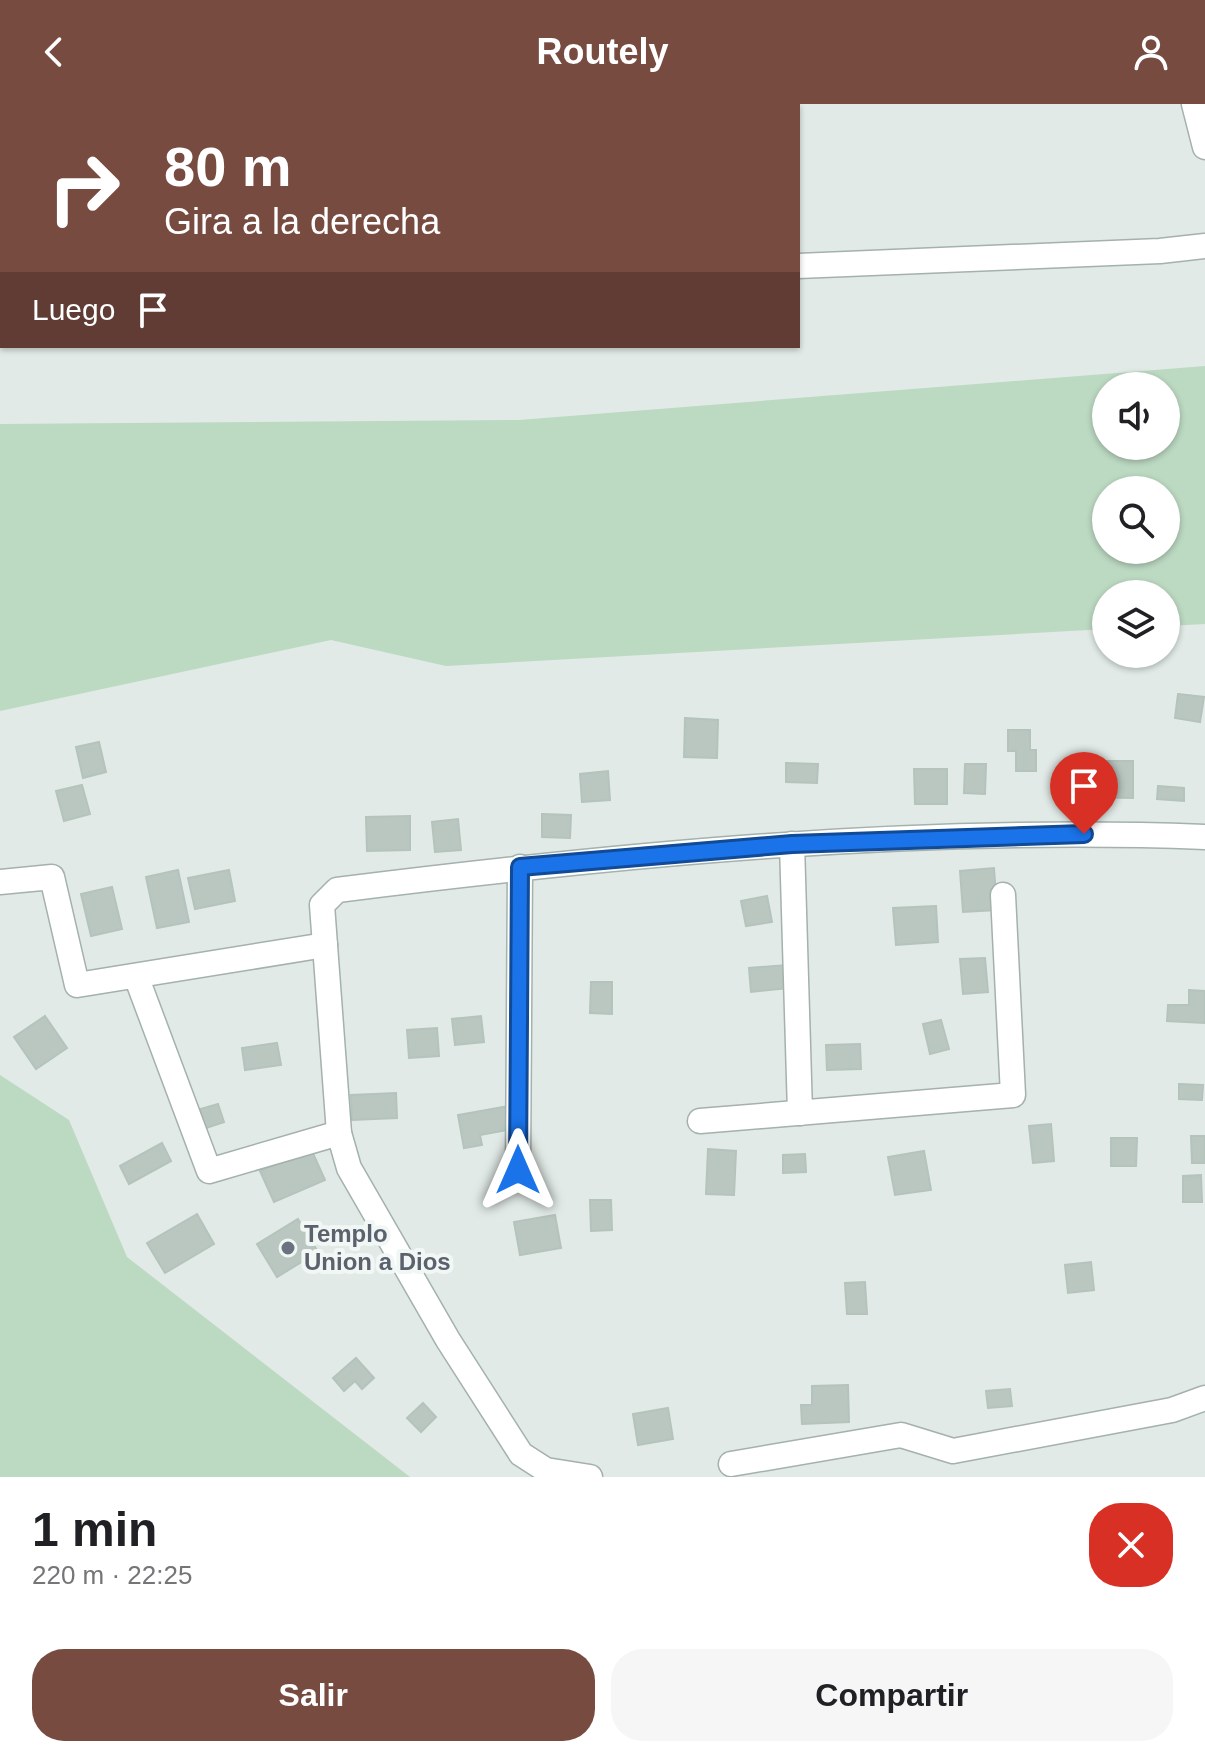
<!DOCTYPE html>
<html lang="es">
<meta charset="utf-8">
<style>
body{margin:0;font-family:Helvetica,sans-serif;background:#f6f6f6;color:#202124;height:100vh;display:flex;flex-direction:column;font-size:30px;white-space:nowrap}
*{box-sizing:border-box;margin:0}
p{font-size:26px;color:#757577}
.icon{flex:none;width:44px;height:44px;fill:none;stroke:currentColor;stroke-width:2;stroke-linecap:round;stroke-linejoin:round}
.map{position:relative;height:1373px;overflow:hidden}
.side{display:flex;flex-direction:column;background:#fff;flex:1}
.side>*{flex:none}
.hud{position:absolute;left:0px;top:0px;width:800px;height:244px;box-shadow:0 2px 6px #0004;background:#784b41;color:#fff;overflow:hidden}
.controls{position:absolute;left:1092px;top:268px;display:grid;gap:16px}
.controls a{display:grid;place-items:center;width:88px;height:88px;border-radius:50%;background:#fff;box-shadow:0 2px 6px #0004;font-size:40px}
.pin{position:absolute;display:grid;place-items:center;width:68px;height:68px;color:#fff;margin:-82px -34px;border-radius:50% 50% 50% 0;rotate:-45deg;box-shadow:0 0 8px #0007}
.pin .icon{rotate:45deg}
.me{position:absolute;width:88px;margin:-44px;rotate:0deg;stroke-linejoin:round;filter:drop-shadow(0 0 6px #0008)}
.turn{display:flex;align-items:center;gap:28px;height:168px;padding:0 32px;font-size:36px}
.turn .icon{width:104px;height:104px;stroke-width:2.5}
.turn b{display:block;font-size:56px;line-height:68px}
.then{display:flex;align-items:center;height:76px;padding:0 32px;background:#0003;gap:16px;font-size:30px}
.round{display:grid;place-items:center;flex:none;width:84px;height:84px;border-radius:32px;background:#f6f6f6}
.overview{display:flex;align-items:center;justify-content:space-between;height:136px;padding:0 32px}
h1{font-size:48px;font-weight:800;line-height:60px}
.action{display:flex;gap:16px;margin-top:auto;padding:16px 32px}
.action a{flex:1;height:92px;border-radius:32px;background:#784b41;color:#fff;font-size:32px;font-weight:800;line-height:92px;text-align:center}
.action a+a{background:#f6f6f6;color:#202124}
header{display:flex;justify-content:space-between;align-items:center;height:104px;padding:0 32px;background:#784b41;color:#fff;font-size:36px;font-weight:800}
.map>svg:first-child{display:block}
.green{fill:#bcd9c2;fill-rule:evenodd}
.building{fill:#bac7c1;stroke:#b4c3bc;stroke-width:2}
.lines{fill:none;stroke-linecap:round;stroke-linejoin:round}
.street-casing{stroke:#a4b1ac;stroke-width:27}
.street{stroke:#fff;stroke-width:24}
.route-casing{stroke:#114b97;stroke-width:20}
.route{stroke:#1a73e8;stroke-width:14}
.worship-dot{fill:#6b7280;stroke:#f1f7f4;stroke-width:3}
.labels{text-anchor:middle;stroke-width:8;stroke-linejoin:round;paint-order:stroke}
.worship-label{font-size:24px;font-weight:bold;fill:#5b616d;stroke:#f1f7f4;text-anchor:start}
</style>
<header><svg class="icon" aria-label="back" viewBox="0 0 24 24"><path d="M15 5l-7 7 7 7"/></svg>Routely<svg class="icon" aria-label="person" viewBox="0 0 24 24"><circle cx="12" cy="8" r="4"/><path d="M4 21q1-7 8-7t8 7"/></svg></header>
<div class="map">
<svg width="1205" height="1373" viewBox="0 0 1205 1373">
<rect width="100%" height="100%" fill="#e1eae6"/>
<!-- green -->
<g class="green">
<path d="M1205 262V520L1166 522V490H1106V525L446 562 331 536 0 607V320L519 316ZM1106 282H1166V342H1106ZM1106 386H1166V446H1106Z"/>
<polygon points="0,971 69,1016 127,1153 410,1373 0,1373"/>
</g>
<!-- building -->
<g class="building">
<polygon points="1178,590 1204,593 1200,618 1175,614"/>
<polygon points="685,614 718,616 717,654 684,653"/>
<polygon points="1008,626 1030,626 1030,646 1036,646 1036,667 1016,667 1016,647 1008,647"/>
<polygon points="99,638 106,668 83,674 76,643"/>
<polygon points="1088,657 1133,657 1133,694 1087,693"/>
<polygon points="786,659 818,660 817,679 786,678"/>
<polygon points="965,660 986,660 985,690 964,689"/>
<polygon points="914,665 947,665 947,700 915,700"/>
<polygon points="608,667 610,696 582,698 580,670"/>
<polygon points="82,681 90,710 64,717 56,687"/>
<polygon points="1158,682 1184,684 1184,697 1157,695"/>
<polygon points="542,710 571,711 570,734 542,733"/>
<polygon points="410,712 410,746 367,747 366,713"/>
<polygon points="458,715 461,746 435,748 432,718"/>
<polygon points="994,764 997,806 963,808 960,767"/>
<polygon points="178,766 189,818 157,824 146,773"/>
<polygon points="229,766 235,797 195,805 188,774"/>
<polygon points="112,783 122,825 91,832 81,790"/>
<polygon points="767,792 772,818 746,822 741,797"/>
<polygon points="936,802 938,838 896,841 893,804"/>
<polygon points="985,854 988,888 963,890 960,855"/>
<polygon points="787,861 788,884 751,888 749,864"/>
<polygon points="591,878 612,878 612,910 590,909"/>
<polygon points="1189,886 1205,887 1205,919 1167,917 1168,901 1189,901"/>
<polygon points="45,912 67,944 36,965 14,933"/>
<polygon points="481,912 484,938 455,941 452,915"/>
<polygon points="941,916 949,945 930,950 923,920"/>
<polygon points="437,924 439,952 409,954 407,926"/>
<polygon points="277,939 281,961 245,966 242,944"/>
<polygon points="860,940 861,965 827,966 826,941"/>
<polygon points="1179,980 1203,981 1202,996 1179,995"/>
<polygon points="396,989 397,1014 352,1016 351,991"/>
<polygon points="218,1000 224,1018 200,1026 194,1007"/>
<polygon points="509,1002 513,1025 480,1031 482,1041 464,1044 458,1011"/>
<polygon points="1051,1020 1054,1057 1033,1059 1029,1022"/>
<polygon points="1191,1032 1205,1032 1205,1059 1192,1059"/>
<polygon points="1111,1034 1137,1034 1136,1062 1111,1062"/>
<polygon points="162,1039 171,1057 129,1080 120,1062"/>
<polygon points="311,1045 325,1076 274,1098 260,1067"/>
<polygon points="708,1045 736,1047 734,1091 706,1090"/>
<polygon points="924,1047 931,1086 895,1091 888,1053"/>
<polygon points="805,1050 806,1068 783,1069 783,1051"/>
<polygon points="1201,1071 1202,1098 1183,1098 1183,1072"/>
<polygon points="590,1096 611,1096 612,1126 591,1127"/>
<polygon points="197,1110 214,1140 165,1169 147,1139"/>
<polygon points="555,1111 561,1144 520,1151 514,1118"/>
<polygon points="298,1115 318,1148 277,1173 257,1140"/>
<polygon points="1091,1158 1094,1186 1068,1189 1065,1161"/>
<polygon points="865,1178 867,1210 847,1210 845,1179"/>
<polygon points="356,1254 374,1274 362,1285 355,1277 344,1287 333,1274"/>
<polygon points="848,1281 849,1318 802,1320 801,1301 812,1301 812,1282"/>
<polygon points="1010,1285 1012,1302 988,1304 986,1287"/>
<polygon points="423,1299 436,1313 421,1328 407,1314"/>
<polygon points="668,1304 673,1335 638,1341 633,1310"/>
</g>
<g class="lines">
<defs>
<g id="street">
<polyline points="1194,0 1205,43"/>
<polyline points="0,83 2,84"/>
<polyline points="798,162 1160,147 1205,142"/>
<polyline points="792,740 800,1009"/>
<polyline points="0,778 52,773 77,881 325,841"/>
<polyline points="136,872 209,1067 339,1029"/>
<polyline points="700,1017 1013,991 1003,791"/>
<polyline points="518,1066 520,763"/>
<polyline points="731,1360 901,1331 953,1347 1172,1306 1205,1294"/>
<path d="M590 1373 546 1366 521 1350 448 1236 349 1064 339 1029 322 801 337 786C624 750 915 722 1205 733"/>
</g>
</defs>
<!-- street casing -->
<use href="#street" class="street-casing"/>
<!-- street -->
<use href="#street" class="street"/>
</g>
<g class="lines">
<defs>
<polyline id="route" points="518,1066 520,763 792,740 1084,730"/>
</defs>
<!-- route casing -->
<use href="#route" class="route-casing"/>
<!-- route -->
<use href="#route" class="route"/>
</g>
<!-- markers -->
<circle class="worship-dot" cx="288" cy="1144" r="8"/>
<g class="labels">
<!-- worship labels -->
<g class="worship-label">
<text x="304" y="1138">Templo<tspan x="304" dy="28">Union a Dios</tspan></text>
</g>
</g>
</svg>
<div class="controls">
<a><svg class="icon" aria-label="sound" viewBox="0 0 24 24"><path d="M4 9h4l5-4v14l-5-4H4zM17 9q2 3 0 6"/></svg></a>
<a><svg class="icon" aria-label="search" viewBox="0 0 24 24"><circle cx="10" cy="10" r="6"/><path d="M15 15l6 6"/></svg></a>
<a><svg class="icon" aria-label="layers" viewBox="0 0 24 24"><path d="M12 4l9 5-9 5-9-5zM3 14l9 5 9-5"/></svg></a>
</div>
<div class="pin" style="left:1084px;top:730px;background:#d93025"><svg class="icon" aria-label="arrive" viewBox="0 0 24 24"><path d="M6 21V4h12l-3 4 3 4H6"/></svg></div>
<svg class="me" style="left:518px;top:1066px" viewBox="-20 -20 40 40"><path d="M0-17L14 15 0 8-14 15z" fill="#1a73e8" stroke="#fff" stroke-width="4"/></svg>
<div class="hud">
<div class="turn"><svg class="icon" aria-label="right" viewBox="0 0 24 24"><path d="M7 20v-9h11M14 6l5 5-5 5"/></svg><div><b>80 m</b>Gira a la derecha</div></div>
<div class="then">Luego<svg class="icon" aria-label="arrive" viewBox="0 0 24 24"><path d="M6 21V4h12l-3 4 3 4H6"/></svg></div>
</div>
</div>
<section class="side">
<div class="overview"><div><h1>1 min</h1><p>220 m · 22:25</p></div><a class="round" style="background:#d93025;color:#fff"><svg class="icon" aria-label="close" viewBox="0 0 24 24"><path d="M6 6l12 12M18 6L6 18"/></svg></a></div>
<div class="action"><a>Salir</a><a>Compartir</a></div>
</section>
